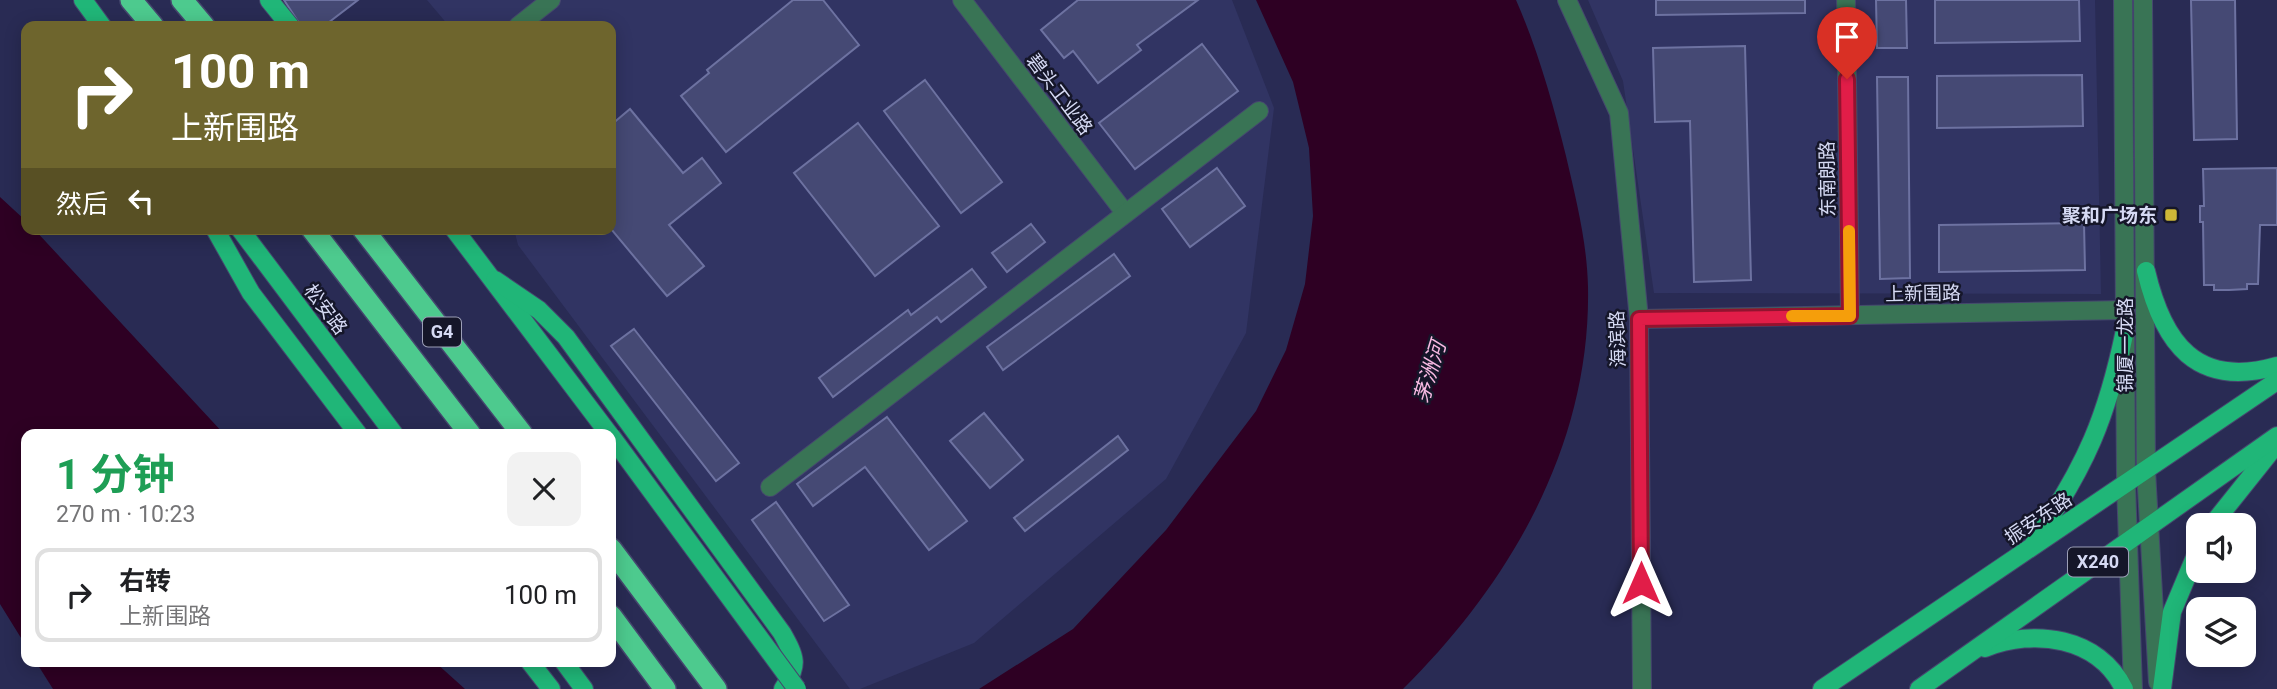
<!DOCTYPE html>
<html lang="zh">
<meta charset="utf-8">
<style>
body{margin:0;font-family:Roboto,"Noto Sans SC",sans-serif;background:#f2f2f2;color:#202124;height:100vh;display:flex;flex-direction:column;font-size:26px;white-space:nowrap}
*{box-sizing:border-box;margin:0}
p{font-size:23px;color:#757577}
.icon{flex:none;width:38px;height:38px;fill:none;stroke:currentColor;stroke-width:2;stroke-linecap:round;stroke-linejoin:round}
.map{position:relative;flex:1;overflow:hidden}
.drawer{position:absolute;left:21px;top:429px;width:595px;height:238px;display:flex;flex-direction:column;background:#fff;border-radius:14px;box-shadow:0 4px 18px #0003}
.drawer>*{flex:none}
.hud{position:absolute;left:21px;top:21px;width:595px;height:214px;border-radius:14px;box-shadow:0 4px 18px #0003;background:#6e652d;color:#fff;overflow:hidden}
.buttons{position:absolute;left:2186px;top:513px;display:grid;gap:14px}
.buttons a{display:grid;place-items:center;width:70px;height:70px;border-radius:14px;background:#fff;box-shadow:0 4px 18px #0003;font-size:35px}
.pin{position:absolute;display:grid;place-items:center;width:60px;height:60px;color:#fff;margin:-72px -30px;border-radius:50% 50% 50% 0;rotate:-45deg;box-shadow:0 0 7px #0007}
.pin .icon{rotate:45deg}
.me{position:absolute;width:77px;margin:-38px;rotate:0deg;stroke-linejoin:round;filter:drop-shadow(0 0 5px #0008)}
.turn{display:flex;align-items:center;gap:24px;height:147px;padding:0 35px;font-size:32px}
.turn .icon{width:91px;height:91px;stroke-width:2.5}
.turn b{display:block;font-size:49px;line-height:60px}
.then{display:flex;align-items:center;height:66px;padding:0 35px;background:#0003;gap:14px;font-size:26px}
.round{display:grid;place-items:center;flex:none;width:74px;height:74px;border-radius:14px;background:#f2f2f2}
.head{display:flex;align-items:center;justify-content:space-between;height:119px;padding:0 35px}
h1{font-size:42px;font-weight:700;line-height:52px;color:#1e9e55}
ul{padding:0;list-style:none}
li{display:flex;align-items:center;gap:21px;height:94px;margin:0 14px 10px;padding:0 21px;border:4px solid #e0e0e0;border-radius:14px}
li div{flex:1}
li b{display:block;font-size:26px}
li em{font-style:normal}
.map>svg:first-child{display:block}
.built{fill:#313463}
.water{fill:#2e0023}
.building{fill:#454974;stroke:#6d72a1;stroke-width:2}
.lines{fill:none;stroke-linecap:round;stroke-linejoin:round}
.minor-casing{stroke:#45476e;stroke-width:20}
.major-casing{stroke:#45476e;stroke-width:20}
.highway-casing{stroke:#45476e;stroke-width:24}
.minor{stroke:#397455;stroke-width:18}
.major{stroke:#20b678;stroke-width:18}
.highway{stroke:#4dca8e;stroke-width:21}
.major-bridge-casing{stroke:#45476e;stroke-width:20;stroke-linecap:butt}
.major-bridge{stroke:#20b678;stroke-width:18}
.route-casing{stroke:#92132f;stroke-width:18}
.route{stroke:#e11d48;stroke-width:12}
.slow{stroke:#f59e0b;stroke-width:12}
.poi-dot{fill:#ceb837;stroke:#151629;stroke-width:2.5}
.labels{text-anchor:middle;stroke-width:5;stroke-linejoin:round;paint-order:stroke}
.shield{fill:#151629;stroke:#9c9fb7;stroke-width:2}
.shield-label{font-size:18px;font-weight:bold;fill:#d6daf4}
.street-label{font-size:19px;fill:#d6daf4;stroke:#151629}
.poi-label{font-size:19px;font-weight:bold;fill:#d6daf4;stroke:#151629;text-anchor:end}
.water-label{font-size:21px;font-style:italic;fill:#f6b8e1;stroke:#151629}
</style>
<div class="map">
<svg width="2277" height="689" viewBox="0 0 2277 689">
<rect width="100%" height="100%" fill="#292b54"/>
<!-- built -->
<g class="built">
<polygon points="427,0 1232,0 1274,108 1246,333 1166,479 974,643 860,689 850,689 518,245 514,229 611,229 611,26 449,26"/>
<polygon points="1588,0 2095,0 2101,294 1654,293 1623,81"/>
</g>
<!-- water -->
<g class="water">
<path d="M1256 0H1516C1538 50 1553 104 1566 156 1576 199 1587 242 1588 287 1591 443 1512 581 1403 689H979L1073 629 1166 530 1256 411 1286 350 1305 284 1313 216 1309 148 1293 82Z"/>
<polygon points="0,197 26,221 26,229 34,229 224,434 26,434 26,646 0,604"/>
<polygon points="36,662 435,662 465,689 53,689"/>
</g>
<!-- building -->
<g class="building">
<polygon points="284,0 358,0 324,26 301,26"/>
<polygon points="793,0 823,0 859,45 726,152 681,96 709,73 707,70"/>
<polygon points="1078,0 1198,0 1137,45 1141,50 1098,83 1073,51 1064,58 1041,30"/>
<polygon points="1656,0 1805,0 1805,13 1656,15"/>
<polygon points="1876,0 1906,0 1907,48 1877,48"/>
<polygon points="1935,0 2079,0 2080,41 1935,43"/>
<polygon points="2191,0 2235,0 2237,139 2194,140"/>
<polygon points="1202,44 1238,91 1135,169 1099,123"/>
<polygon points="1745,46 1751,280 1694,282 1690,121 1655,122 1653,48"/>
<polygon points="2082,75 2083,126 1937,128 1937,76"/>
<polygon points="1877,77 1908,77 1910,278 1880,279"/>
<polygon points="925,80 1002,182 961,213 884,111"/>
<polygon points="630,109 683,173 702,158 721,183 669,225 704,266 667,296 611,229 611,125"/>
<polygon points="858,123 939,226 875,276 794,173"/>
<polygon points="1217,168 1245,206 1190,247 1162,209"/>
<polygon points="2277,168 2277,225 2260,225 2258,284 2247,284 2247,289 2229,290 2214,290 2214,285 2204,285 2203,222 2200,222 2200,206 2204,206 2203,169"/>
<polygon points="2084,223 2085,270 1939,272 1939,225"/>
<polygon points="1031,224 1045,242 1007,272 992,253"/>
<polygon points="1114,254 1130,276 1003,370 987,347"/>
<polygon points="972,269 986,287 941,322 937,317 833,397 819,378 908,310 911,315"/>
<polygon points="634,329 739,463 716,481 611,346"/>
<polygon points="984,413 1023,460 990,488 950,441"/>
<polygon points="887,417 967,521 929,550 865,467 813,506 797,484"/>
<polygon points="1118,436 1128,450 1025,531 1014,518"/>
<polygon points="776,502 849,605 824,621 752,520"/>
</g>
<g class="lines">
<defs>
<g id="minor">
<polyline points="962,0 1125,213"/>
<polyline points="1567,0 1619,113 1639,319 1642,689"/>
<polyline points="1846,0 1850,315"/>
<polyline points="2123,0 2126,484 2133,689"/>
<polyline points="2143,0 2146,471 2158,682"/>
<polyline points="518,26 551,0"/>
<polyline points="1639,319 2125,310"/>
<polyline points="770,487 1259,111"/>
</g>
<g id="major">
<polyline points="83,0 102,26"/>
<polyline points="269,0 290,26"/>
<polyline points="215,229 251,293 358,434"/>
<polyline points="240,229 394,434"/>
<polyline points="454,229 609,434"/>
<path d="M2146 271C2163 343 2196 389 2277 366"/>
<path d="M495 280 539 310 566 337 782 633C796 658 799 665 783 689"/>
<polyline points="2212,525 2275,446"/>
<path d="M2035 540C2086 466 2107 417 2125 330"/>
<path d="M1985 648C2034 628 2099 637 2124 689"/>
<polyline points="530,662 551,689"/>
<polyline points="564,662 584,689"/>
<polyline points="1822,689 2277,381"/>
<polyline points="1919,689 2277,436"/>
<polyline points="2162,689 2172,612 2198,550"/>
</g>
<g id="highway">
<polyline points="131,0 153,26"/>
<polyline points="182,0 204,26"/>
<polyline points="312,229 470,434"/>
<polyline points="363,229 522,434"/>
<polyline points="611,549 716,689"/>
<polyline points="611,616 665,689"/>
</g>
</defs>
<!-- minor casing -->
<use href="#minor" class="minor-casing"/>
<!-- major casing -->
<use href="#major" class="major-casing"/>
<!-- highway casing -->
<use href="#highway" class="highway-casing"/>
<!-- minor -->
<use href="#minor" class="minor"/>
<!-- major -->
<use href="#major" class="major"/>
<!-- highway -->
<use href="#highway" class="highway"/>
<defs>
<polyline id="major-bridge" points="611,436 797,689"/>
</defs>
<!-- major-bridge casing -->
<use href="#major-bridge" class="major-bridge-casing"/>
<!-- major-bridge -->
<use href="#major-bridge" class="major-bridge"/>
</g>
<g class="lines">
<defs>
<polyline id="route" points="1641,583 1639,319 1850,316 1847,79"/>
</defs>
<!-- route casing -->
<use href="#route" class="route-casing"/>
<!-- route -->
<use href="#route" class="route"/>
<!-- slow -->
<polyline class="slow" points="1792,316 1850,316 1849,231"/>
</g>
<!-- markers -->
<rect class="poi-dot" x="2164" y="208" width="14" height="14" rx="3.5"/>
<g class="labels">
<!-- shield labels -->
<g class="shield">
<rect x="423" y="317.5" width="38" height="29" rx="5"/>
<rect x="2068" y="547.5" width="60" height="29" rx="5"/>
</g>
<g class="shield-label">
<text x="442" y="338">G4</text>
<text x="2098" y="568">X240</text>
</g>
<!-- street labels -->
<g class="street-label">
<text transform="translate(1060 94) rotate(53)" y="7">碧头工业路</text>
<text transform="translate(1827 179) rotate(-91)" y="7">东南朗路</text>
<text transform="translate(1923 293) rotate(-1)" y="7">上新围路</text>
<text transform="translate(326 309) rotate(53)" y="7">松安路</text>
<text transform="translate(1617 339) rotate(-92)" y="7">海滨路</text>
<text transform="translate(2125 345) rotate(-90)" y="7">锦厦一龙路</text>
<text transform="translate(2038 518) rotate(-34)" y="7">振安东路</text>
</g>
<!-- poi labels -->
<g class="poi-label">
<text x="2157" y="222">聚和广场东</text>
</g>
<!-- water labels -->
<g class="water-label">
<text transform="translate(1430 372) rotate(-73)" y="7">茅洲河</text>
</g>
</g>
</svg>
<div class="buttons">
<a><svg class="icon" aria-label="sound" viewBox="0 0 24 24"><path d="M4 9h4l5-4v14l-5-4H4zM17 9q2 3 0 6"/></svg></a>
<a><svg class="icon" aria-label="layers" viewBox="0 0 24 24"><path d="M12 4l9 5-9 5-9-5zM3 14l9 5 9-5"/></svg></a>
</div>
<div class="pin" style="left:1847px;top:79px;background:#d93025"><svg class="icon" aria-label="arrive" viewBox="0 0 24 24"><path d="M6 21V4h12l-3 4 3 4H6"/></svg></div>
<svg class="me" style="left:1641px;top:583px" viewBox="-20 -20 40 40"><path d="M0-17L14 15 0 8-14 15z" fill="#e11d48" stroke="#fff" stroke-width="4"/></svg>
<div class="hud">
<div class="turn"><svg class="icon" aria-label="right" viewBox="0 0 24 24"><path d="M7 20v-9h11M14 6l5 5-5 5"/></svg><div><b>100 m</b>上新围路</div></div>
<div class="then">然后<svg class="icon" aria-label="left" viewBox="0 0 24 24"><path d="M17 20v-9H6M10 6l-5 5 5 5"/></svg></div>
</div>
<section class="drawer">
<div class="head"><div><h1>1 分钟</h1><p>270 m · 10:23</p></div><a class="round"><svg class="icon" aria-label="close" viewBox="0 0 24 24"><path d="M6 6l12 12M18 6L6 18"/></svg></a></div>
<ul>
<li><svg class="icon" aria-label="right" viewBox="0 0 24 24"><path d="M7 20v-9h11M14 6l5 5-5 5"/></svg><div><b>右转</b><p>上新围路</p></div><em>100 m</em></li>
</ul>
</section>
</div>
